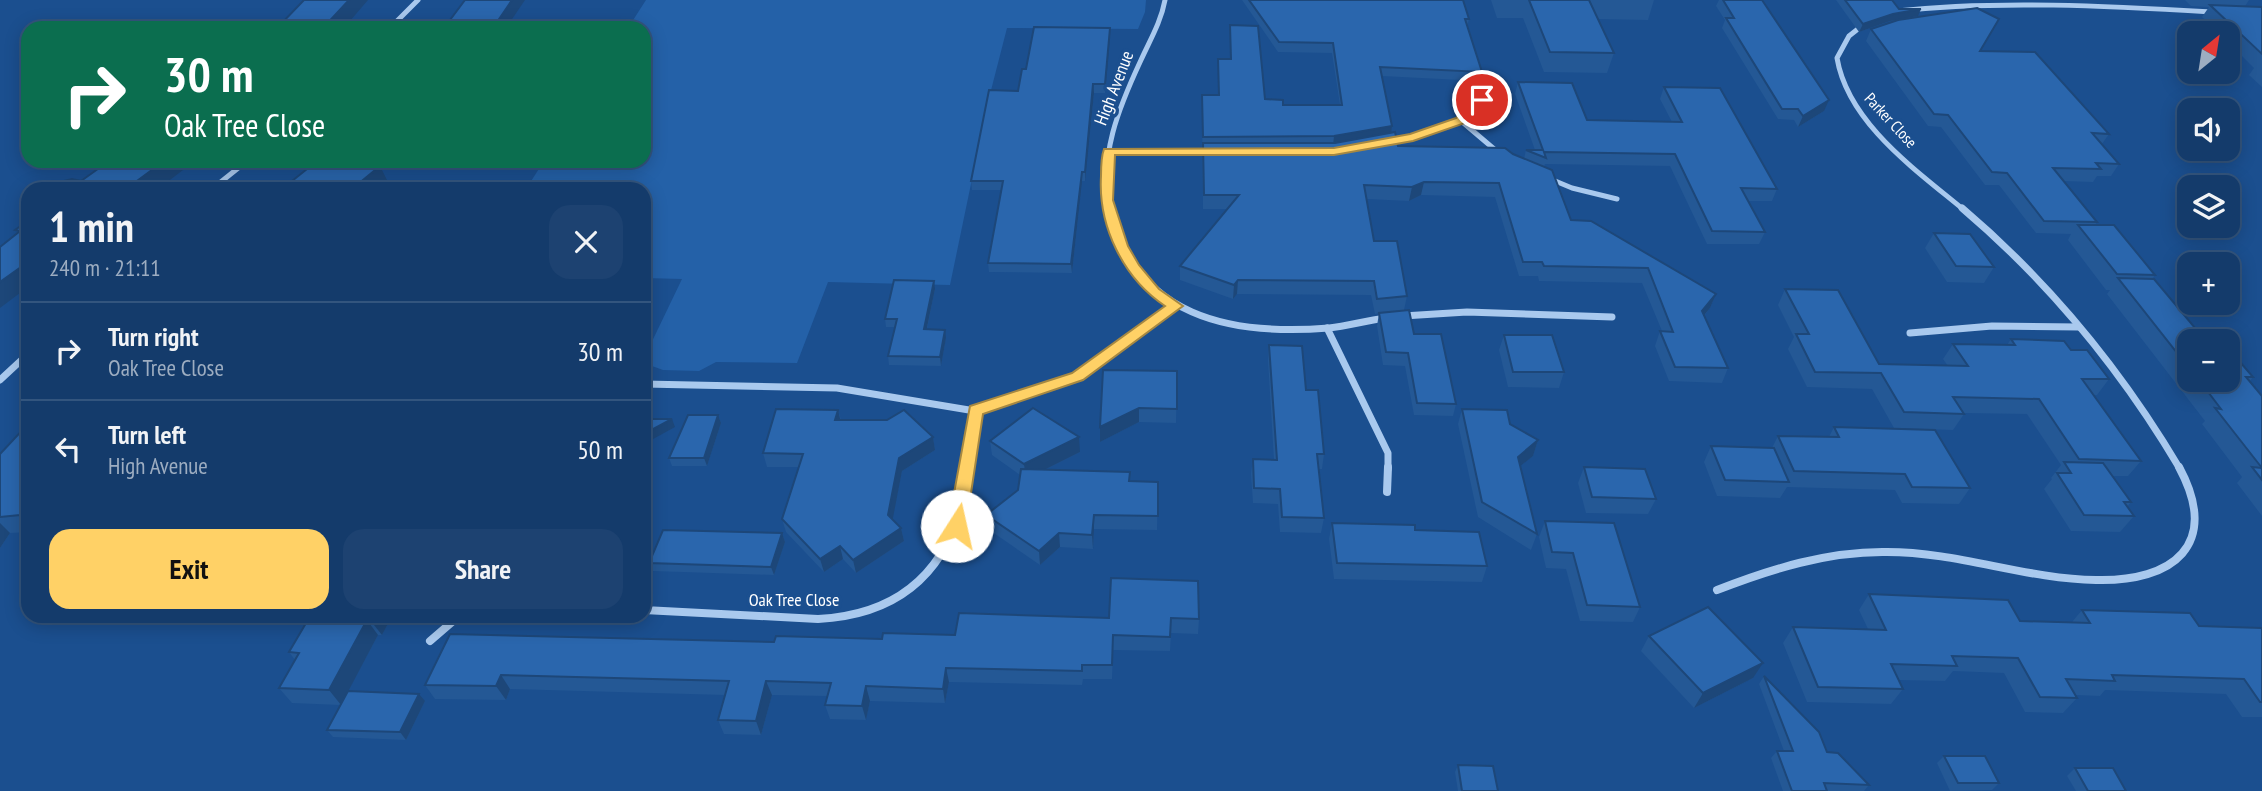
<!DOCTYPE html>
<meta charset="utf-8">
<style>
body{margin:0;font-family:"PT Sans Narrow",sans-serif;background:#1d4271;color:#f1f3f6;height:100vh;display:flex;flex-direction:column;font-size:26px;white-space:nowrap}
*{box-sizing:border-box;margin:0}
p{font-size:23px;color:#9dadc1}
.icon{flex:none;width:38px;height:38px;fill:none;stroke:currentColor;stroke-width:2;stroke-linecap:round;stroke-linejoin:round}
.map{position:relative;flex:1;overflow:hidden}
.drawer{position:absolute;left:21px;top:182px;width:630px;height:441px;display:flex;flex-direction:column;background:#143b6b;border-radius:21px;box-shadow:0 4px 18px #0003,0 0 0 2px #33557e}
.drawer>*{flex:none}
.top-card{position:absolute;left:21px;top:21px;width:630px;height:147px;border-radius:21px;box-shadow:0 4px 18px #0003,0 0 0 2px #33557e;background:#0b6e4f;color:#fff;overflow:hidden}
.needle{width:46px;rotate:30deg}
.tools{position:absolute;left:2177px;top:21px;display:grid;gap:14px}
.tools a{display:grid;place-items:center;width:63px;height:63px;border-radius:14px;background:#143b6b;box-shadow:0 4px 18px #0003,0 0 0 2px #33557e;font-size:35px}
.pin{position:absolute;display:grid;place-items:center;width:60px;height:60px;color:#fff;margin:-30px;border:4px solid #fff;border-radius:50%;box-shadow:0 2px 7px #0007}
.me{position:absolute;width:77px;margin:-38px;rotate:10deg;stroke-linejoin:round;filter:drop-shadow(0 0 5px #0008)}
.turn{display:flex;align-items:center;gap:24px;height:147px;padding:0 28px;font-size:32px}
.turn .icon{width:91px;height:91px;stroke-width:2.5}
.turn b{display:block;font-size:49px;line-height:60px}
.round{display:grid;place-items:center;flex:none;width:74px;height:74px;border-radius:21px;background:#1d4271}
.head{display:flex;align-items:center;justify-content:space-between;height:119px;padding:0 28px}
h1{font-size:42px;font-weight:600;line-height:52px}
.button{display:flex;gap:14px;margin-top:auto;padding:14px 28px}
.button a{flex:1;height:80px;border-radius:21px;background:#ffd166;color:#111;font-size:28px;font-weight:600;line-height:80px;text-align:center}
.button a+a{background:#1d4271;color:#f1f3f6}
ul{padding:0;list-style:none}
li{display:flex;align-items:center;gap:21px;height:98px;padding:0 28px;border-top:2px solid #33557e}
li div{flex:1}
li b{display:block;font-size:26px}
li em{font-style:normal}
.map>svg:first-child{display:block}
.green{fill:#2461a8}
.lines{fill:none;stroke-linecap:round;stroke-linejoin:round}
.minor-far2{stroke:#a9c9ee;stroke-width:5}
.minor-far1{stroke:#a9c9ee;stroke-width:7}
.minor{stroke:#a9c9ee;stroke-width:8}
.wall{fill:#245895}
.shaded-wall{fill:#1d4779}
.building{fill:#2a66ad;stroke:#1d4779;stroke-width:2}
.route{fill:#ffd166;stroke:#a68842;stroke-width:2}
.labels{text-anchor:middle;stroke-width:7;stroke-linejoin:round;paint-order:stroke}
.far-street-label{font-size:16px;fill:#fff;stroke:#1b4f8f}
.street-label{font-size:18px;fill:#fff;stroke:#1b4f8f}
</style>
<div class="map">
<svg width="2262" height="791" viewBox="0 0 2262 791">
<rect width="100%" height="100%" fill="#1b4f8f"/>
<!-- green -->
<polygon class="green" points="646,0 1146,0 1145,12 1138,29 1007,28 988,102 950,285 828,282 797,363 716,362 699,371 663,370 652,366 645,356 682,279 644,278 644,189 526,189 544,161 644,161 644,28 628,28"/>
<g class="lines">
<!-- minor-far2 -->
<g class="minor-far2">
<path d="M1897 11C1994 0 2112 6 2212 12"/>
<path d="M1863 25 1849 36 1837 58C1848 123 1916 170 1964 210"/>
<polyline points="390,28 418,0"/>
<polyline points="1460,120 1500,154"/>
<polyline points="1389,141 1413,137 1460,120 1500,84"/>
<polyline points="1108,152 1210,152"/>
<polyline points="1548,178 1572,188 1617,199"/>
<polyline points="212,189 247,161"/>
<path d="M1110 210C1098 157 1119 107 1141 60 1150 40 1161 22 1165 0"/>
</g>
<!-- minor-far1 -->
<g class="minor-far1">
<path d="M1110 208C1135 317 1230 336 1329 328 1349 326 1367 320 1387 318"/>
<path d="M1962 208C2049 282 2122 371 2180 469"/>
<polyline points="644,312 649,302"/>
<polyline points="1403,316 1467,312 1612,317"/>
<polyline points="1327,328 1388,453 1388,469"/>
<polyline points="1910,333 1992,326 2079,327"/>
<polyline points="0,380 28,354"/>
<polyline points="644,384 837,388 975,411 1078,376 1175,306"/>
<polyline points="969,469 975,411"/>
</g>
<!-- minor -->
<g class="minor">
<polyline points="1387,492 1388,467"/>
<path d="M1717 590C1771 569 1828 551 1887 552 1958 552 2026 579 2096 580 2173 582 2221 545 2179 467"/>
<path d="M644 610 818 619C913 614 958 557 969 467"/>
<polyline points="430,641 459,616"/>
</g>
</g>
<!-- wall -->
<g class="wall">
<polygon points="1242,0 1463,0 1469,19 1467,27 1482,72 1480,81 1382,76 1392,126 1391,133 1398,146 1513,154 1524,159 1526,150 1535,150 1515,94 1518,82 1587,120 1672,122 1660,99 1664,87 1777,189 1772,201 1748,201 1765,232 1759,244 1707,244 1670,166 1545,164 1544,167 1571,220 1716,294 1710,308 1704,316 1728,368 1722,383 1669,381 1655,346 1660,331 1662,331 1642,283 1539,281 1538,276 1519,276 1495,197 1421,195 1409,201 1367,199 1374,241 1407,296 1404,310 1414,334 1456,404 1453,416 1414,415 1405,366 1383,365 1377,326 1379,313 1375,314 1371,295 1237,294 1233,299 1180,280 1180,266 1228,209 1203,209 1202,104 1202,95 1218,95 1218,59 1230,59 1230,25 1265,99 1283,105 1340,105 1332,53 1278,52"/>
<polygon points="1491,0 1654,0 1648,20 1598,19 1614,53 1607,73 1544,72 1523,18 1497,18"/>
<polygon points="1719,0 1723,0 1824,111 1798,127 1794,120 1778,119 1722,28 1725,20 1716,6"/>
<polygon points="1836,0 1892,0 1899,9 1918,16 1899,20 1981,51 2109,134 2102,144 2119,164 2111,176 2097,176 2093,182 2063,181 2097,222 2095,225 2155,275 2152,279 2189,341 2189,380 2228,380 2228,348 2253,377 2250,381 2262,396 2262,516 2237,483 2242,477 2202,424 2205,421 2107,294 2110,290 2106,290 2068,240 2071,234 2036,233 1999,185 1985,185 1941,127 1928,126 1866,41 1871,29 1897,20 1890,21 1859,32"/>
<polygon points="2185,0 2249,0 2245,6 2262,7 2262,87 2249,75 2254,68 2228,42 2228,33 2219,33 2202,17 2209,7 2191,6"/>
<polygon points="1110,28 1105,93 1094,93 1085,181 1082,181 1072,273 989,272 988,263 1001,190 972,190 971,181 1018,91 1026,69"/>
<polygon points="1934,233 1994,267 1984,283 1947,282 1925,248"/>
<polygon points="935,289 927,329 946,338 941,366 889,365 888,356 895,327 886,327 885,319"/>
<polygon points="1785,289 1879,364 1948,366 1943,359 1953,344 2007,345 2011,339 2071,350 2109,379 2097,395 2094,395 2141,461 2128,476 2112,476 2131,502 2127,507 2134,516 2120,532 2071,531 2044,489 2052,479 2051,478 2061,465 2027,414 1963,413 1964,414 1953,430 1894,428 1872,389 1807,387 1788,349 1794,337 1778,305"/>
<polygon points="1504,335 1564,372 1559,388 1508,387 1499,350"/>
<polygon points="1269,345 1306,390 1324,454 1322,469 1319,469 1324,518 1321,533 1280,532 1278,504 1253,503 1251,474 1253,459 1274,460 1268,360"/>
<polygon points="1177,371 1176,423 1139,422 1100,442 1100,427"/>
<polygon points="1462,409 1510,424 1538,440 1533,456 1520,466 1537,534 1531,550 1478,517 1458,424"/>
<polygon points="838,410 841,420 933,437 935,450 902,471 892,519 901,528 904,541 856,573 843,559 824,572 786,532 782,519 799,467 767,467 763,453"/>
<polygon points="718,415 721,423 707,466 672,466 669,458"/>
<polygon points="28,424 28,532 10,533 0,548 0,454"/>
<polygon points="1834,427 1970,488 1959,504 1902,503 1895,490 1787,487 1780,498 1717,496 1704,462 1711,446 1772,448 1778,436 1829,437"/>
<polygon points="990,441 1080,452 1044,470 1130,472 1130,481 1158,482 1157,530 1094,529 1093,549 1060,547 1040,565 988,529 986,515 1018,490 1020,475 992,455"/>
<polygon points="1584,467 1656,499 1648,514 1586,513 1578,483"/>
<polygon points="1545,521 1640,607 1633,622 1580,621 1566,569 1546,568 1539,537"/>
<polygon points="1332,523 1487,566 1482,582 1334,579 1329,539"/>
<polygon points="782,533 785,542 774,575 653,571 649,563"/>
<polygon points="1869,594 2020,621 2072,622 2082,610 2199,626 2262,628 2262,717 2242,717 2226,694 2105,690 2100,696 2076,695 2077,698 2063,713 2025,712 2004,673 1953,671 1945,681 1898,680 1903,689 1891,704 1807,702 1783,643 1793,627 1868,629 1859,610"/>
<polygon points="307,616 392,616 382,635 378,635 348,691 425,701 406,740 333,737 327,730 340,705 292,703 279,688 295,660 289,652 308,620 306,618"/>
<polygon points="1109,618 1199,619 1198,634 1171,633 1170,651 1113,650 1112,679 1083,679 1082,685 949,682 945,703 870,701 866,720 830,719 825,705 827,696 772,695 761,735 724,734 718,720 725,695 510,689 506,700 435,699 425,685 774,642 955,635"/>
<polygon points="1649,636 1753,678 1694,708 1641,651"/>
<polygon points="1764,676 1827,752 1869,785 1864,791 1783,791 1771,758 1777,751 1784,751 1759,684"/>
<polygon points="1944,756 1999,783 1992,790 1950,791 1937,763"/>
<polygon points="1458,765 1498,791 1458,791 1455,772"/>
<polygon points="2075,768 2126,791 2076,791 2067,776"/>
</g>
<!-- shaded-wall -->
<g class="shaded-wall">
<polygon points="349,0 368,0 344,28 323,28"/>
<polygon points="512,0 525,0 506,28 493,28"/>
<polygon points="1921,9 1918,16 1890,21 1859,32 1863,24 1893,14"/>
<polygon points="1110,28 1110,37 1105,93 1105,84"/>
<polygon points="1093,84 1094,93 1085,181 1085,172"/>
<polygon points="1829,100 1824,111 1798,127 1803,116"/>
<polygon points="1392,126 1391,136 1333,146 1334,136"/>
<polygon points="164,161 195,161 158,189 126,189"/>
<polygon points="380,166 388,182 379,189 352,189"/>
<polygon points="1082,172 1082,181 1072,273 1071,264"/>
<polygon points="1424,182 1421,195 1409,201 1412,187"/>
<polygon points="28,262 28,287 0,308 0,282"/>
<polygon points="1238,280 1237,294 1233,299 1234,285"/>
<polygon points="934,281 935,289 925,337 924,329"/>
<polygon points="1716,294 1710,308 1696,325 1702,311"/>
<polygon points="945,330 946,338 941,366 940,357"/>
<polygon points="1139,408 1139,422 1100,442 1100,427"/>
<polygon points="838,410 841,423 835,420"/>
<polygon points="718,415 721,423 707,466 704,458"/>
<polygon points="672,419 675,427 644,444 644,434"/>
<polygon points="933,437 935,450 902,471 891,528 888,515 899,458"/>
<polygon points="1079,437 1080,452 1026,479 1024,464"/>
<polygon points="1538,440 1533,456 1513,472 1518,457"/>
<polygon points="28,504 28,524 20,515"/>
<polygon points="1094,515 1094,529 1093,549 1092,535"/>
<polygon points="0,523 10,533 0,548"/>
<polygon points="901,528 904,541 856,573 853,560"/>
<polygon points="782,533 785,542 774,575 771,567"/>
<polygon points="1059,533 1060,547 1040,565 1039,551"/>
<polygon points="840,546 843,559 824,572 820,559"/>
<polygon points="372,616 392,616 382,635 370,620"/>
<polygon points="367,620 378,635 341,705 329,690"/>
<polygon points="1763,663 1753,678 1694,708 1703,693"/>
<polygon points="946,668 949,682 945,703 943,689"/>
<polygon points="501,675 510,689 506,700 496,686"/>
<polygon points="766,681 772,695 761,735 756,721"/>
<polygon points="866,686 870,701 866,720 862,706"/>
<polygon points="419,694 425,701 406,740 400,732"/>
</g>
<!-- building -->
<g class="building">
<polygon points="304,0 349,0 323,28 277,28"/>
<polygon points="465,0 512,0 493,28 444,28"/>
<polygon points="1249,0 1463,0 1469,19 1465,19 1482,72 1380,67 1392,126 1334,136 1203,137 1202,95 1219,95 1218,59 1231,59 1230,25 1258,26 1265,99 1283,100 1283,105 1342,105 1333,43 1279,42"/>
<polygon points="1529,0 1589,0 1614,53 1550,52"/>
<polygon points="1723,0 1762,0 1829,100 1803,116 1798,109 1782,109 1726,18 1734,18"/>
<polygon points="1845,0 1892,0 1899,9 1921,9 1893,14 1863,24"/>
<polygon points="2210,5 2262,7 2262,54"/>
<polygon points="1977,8 1999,19 1980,51 2035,52 2109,134 2092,133 2119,164 2096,163 2101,169 2053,168 2097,222 2044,221 2007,173 1992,172 1948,115 1934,114 1871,29 1898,20"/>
<polygon points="1034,27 1110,28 1105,84 1093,84 1085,172 1082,172 1071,264 988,263 1003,181 971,181 989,90 1018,91 1022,69 1026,69"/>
<polygon points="1518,82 1572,83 1587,120 1682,122 1664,87 1720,88 1777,189 1741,188 1765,232 1712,231 1675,154 1544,152 1546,158 1526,150 1543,150"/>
<polygon points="1395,132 1398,146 1505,148 1513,154 1552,170 1571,220 1591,221 1716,294 1702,311 1728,368 1675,367 1660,331 1673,332 1648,268 1544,266 1542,262 1523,262 1499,183 1424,182 1412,187 1364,185 1374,241 1397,241 1407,296 1377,299 1374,281 1238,280 1234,285 1180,266 1239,195 1204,195 1203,143 1335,143"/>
<polygon points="109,161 164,161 126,189 57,189 56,183 72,179 81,181"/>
<polygon points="317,161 350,161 380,166 352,189 282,189"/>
<polygon points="28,221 28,262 0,282 0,247 20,231 15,230"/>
<polygon points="2078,225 2114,225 2155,275 2117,274"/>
<polygon points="1934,233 1970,234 1994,267 1956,266"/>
<polygon points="2118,278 2154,279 2206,341 2189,341 2189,368"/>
<polygon points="894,280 934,281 924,329 945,330 940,357 888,356 897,319 885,319"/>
<polygon points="1785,289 1838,290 1879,364 1968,366 1953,344 2015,345 2011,339 2064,341 2071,350 2087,350 2109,379 2082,379 2141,461 2079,459 2039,399 1953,397 1964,414 1904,412 1881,373 1815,372 1796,334 1809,334"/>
<polygon points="1409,310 1414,334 1441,334 1456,404 1417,403 1408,353 1386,352 1379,313"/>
<polygon points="1504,335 1552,335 1564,372 1513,372"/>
<polygon points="1269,345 1302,346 1306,390 1318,390 1324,454 1317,454 1324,518 1282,517 1280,489 1254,488 1253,459 1277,460"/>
<polygon points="2228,348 2253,377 2246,377 2262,396 2262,468 2215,408 2221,409 2199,380 2228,380"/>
<polygon points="1103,370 1177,371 1177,409 1139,408 1100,427"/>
<polygon points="1033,408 1079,437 1024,464 990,441"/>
<polygon points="776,409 838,410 835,420 887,420 904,410 933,437 899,458 888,515 901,528 853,560 840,546 820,559 782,519 803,454 763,453"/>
<polygon points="1462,409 1507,410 1510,424 1538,440 1518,457 1537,534 1482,502"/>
<polygon points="688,415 718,415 704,458 669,458"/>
<polygon points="644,419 672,419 644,434"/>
<polygon points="28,424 28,504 20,515 0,517 0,454"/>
<polygon points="1834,427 1935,430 1970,488 1912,487 1905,474 1794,471 1778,436 1839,437"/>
<polygon points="1711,446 1774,448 1789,482 1725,480"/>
<polygon points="2064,462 2103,463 2131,502 2124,502 2134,516 2084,515 2057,473 2071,473"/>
<polygon points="1584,467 1645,469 1656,499 1592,497"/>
<polygon points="2252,467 2262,468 2262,480"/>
<polygon points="1021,469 1130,472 1129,481 1158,482 1158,516 1094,515 1092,535 1059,533 1039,551 986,515 1018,490"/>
<polygon points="1545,521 1614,523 1640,607 1587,605 1573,553 1552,552"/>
<polygon points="1332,523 1415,525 1415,530 1479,532 1487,566 1337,563"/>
<polygon points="663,530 782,533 771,567 649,563"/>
<polygon points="1111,578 1198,581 1199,619 1171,618 1170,637 1113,635 1112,665 1082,665 1082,671 946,668 943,689 866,686 862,706 825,705 831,683 766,681 756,721 718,720 729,681 501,675 496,686 425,685 450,634 774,642 776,636 882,639 883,633 955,635 959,613 1109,618"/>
<polygon points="1869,594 2008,600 2020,621 2090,623 2082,610 2190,613 2199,626 2262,628 2262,702 2260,702 2244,679 2112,675 2115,681 2066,679 2077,698 2040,697 2018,658 1952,656 1957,666 1891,664 1903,689 1818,687 1793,627 1886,630"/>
<polygon points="1708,607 1763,663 1703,693 1649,636"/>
<polygon points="307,616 372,616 370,620 367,620 329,690 279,688 299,653 289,652 309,618 306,618"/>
<polygon points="1764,676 1819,732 1827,752 1838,753 1869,785 1824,783 1827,791 1792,791 1777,751 1793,751"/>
<polygon points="348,691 419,694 400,732 327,730"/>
<polygon points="1944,756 1985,756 1999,783 1958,783"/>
<polygon points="1458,765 1493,766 1498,791 1462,791"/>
<polygon points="2075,768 2113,768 2126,791 2088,791"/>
</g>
<!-- route -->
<path class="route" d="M1482 96 1488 100 1465 123 1413 141 1334 155H1115L1113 200 1128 246 1139 265 1159 289 1183 306 1083 380 983 414 966 526 963 530H951L948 526 970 406 1072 373 1165 306C1123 278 1098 226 1101 176 1101 167 1101 157 1104 149L1334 148 1410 134 1456 118Z"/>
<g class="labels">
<!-- far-street labels -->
<g class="far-street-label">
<text transform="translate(1891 120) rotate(47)" y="6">Parker Close</text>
</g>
<!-- street labels -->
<g class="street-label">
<text transform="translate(1114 88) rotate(-69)" y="6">High Avenue</text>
<text x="794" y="606">Oak Tree Close</text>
</g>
</g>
</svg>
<div class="tools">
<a><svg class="needle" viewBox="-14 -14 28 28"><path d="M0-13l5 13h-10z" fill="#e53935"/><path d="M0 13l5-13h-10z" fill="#9dadc1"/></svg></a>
<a><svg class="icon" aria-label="sound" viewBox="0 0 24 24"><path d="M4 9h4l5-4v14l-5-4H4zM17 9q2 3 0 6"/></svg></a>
<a><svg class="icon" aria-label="layers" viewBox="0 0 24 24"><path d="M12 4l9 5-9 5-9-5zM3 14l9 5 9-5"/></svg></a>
<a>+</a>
<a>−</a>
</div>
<div class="pin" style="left:1482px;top:100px;background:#d93025"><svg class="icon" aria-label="arrive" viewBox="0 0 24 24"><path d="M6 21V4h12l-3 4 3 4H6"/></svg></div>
<svg class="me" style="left:957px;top:526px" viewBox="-20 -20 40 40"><circle r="19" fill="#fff"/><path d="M0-13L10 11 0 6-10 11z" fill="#ffd166"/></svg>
<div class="top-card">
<div class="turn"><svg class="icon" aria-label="right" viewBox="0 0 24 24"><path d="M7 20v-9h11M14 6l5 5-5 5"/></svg><div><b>30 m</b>Oak Tree Close</div></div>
</div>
<section class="drawer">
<div class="head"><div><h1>1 min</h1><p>240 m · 21:11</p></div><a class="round"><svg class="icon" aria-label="close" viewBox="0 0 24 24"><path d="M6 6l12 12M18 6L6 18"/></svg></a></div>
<ul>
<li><svg class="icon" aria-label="right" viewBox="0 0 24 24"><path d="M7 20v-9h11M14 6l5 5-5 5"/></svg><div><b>Turn right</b><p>Oak Tree Close</p></div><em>30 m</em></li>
<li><svg class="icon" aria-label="left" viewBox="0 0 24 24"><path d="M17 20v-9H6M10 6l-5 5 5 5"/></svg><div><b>Turn left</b><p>High Avenue</p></div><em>50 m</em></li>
</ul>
<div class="button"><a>Exit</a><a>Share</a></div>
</section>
</div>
